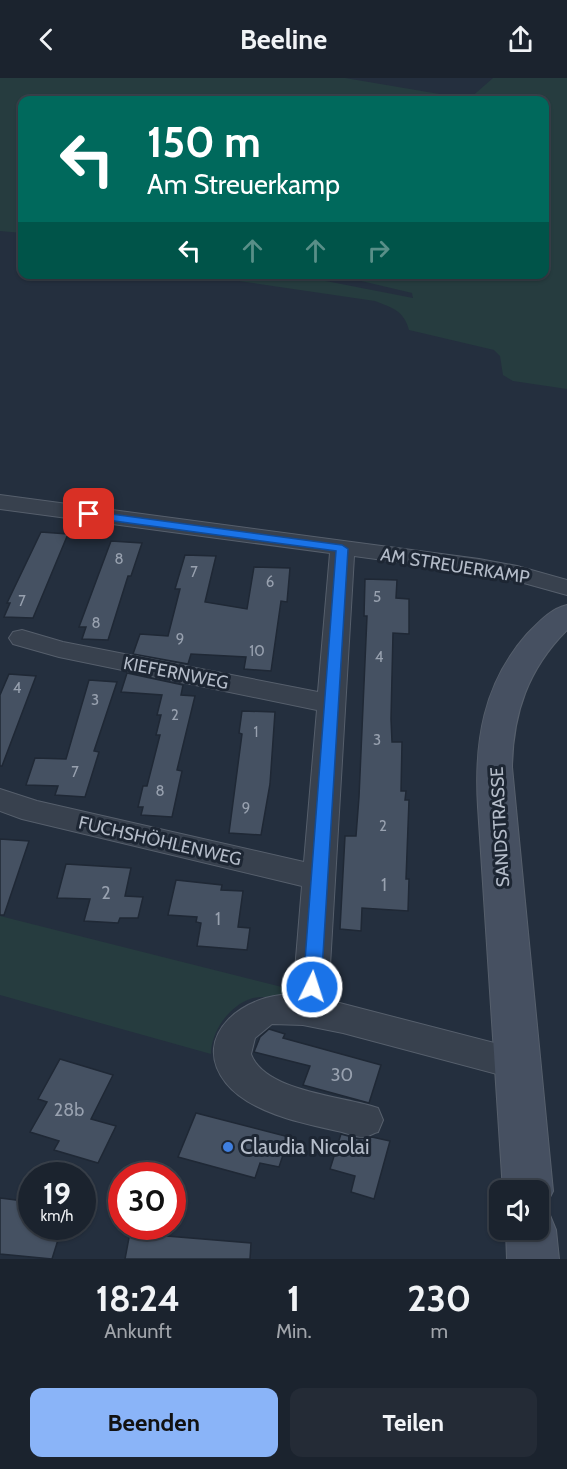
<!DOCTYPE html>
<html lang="de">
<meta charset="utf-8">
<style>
body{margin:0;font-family:Cabin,sans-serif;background:#242b36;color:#f1f3f6;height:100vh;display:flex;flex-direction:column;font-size:22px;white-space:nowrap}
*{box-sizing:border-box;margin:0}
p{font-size:20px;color:#a0a4aa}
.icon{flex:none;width:33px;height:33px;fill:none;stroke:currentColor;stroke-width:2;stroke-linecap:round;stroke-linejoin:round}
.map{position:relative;height:1181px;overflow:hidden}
.sheet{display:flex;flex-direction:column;background:#1b232e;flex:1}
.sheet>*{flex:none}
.banner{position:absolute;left:18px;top:18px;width:531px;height:183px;border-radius:12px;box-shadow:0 2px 4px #0004,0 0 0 2px #39404a;background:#00695c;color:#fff;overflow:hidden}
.buttons{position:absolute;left:489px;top:1102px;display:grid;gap:12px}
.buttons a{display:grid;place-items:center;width:60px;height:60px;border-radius:12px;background:#1b232e;box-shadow:0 2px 4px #0004,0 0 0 2px #39404a;font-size:30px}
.speed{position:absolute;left:18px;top:1084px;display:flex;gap:12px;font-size:30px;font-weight:700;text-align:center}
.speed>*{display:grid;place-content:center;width:78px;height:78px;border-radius:50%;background:#1b232e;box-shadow:0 2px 4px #0004,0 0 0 2px #39404a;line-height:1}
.speed small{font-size:15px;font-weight:400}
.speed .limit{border:9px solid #d22;background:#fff;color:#111}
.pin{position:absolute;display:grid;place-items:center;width:51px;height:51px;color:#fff;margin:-26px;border-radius:12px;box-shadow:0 3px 9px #0006}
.me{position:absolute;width:66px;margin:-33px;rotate:4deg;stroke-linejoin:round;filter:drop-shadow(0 0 4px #0008)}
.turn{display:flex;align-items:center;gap:21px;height:126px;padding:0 30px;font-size:27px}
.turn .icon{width:78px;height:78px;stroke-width:2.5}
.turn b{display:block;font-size:42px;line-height:51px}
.lanes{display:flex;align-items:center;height:57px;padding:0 30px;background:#0003;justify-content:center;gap:30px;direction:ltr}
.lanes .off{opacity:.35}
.eta{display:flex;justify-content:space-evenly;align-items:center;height:102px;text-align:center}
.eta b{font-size:36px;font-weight:700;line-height:42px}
.primary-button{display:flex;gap:12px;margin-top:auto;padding:12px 30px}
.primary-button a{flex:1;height:69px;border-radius:12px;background:#8ab4f8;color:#111;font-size:24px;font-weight:700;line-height:69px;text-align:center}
.primary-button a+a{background:#242b36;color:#f1f3f6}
header{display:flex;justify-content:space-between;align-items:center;height:78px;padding:0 30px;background:#1b232e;font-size:27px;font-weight:700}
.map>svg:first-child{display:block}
.green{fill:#263c3f}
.building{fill:#455162;stroke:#1f2835;stroke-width:1.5}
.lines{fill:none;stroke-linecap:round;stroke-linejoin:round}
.street-casing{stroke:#565f6c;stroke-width:2}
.secondary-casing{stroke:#565f6c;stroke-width:2}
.street{fill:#38414e;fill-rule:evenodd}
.secondary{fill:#465061;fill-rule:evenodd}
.route{fill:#1a73e8;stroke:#114b97;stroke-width:1.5}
.shop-dot{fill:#3f7fe0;stroke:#1d2633;stroke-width:2}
.labels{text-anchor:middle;stroke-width:6;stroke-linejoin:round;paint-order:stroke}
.number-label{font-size:15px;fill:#98a1af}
.street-label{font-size:18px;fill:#b4bcc9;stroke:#1d2633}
.near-number-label{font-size:18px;fill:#98a1af}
.near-poi-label{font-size:21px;fill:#b4bcc9;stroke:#1d2633;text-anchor:start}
</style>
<header><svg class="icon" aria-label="back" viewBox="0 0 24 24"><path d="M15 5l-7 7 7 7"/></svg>Beeline<svg class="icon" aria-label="share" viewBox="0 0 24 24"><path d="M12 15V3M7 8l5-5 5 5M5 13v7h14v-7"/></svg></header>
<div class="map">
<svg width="567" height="1181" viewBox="0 0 567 1181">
<rect width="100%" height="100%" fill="#242f3e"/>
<!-- green -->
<g class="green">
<path d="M0 0H345L469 21 493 0H567V311L513 303 503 297 500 278 494 272 409 252C404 233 393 230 375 223L199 197H295L413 220 412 215 336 197 544 196V22H22V155L0 153Z"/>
<path d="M0 838 290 911 287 922C276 920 261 917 250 921 228 929 211 954 211 976L0 917Z"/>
</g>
<!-- building -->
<g class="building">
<polygon points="41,454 68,456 33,540 4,539 10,525 7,525"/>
<polygon points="111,463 142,465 131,498 128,498 108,562 82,561 86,549 79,549"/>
<polygon points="185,477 216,478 205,524 247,531 254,489 290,490 287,524 281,523 271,593 244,591 246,579 191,576 188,586 133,576 140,556 168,558 180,511 175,511"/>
<polygon points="365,501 397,502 396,520 409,521 409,556 393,555 391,641 392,664 402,664 401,713 406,713 405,722 409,722 406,801 409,801 408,833 362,830 361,853 340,851 345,758 356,758 359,719 367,538 364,538"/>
<polygon points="127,595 183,607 181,617 195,618 177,692 182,693 172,739 141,737 143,729 138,729 143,708 147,708 160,657 156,657 161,637 157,637 162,617 121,614"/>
<polygon points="9,596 36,598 2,688 0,688 0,617"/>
<polygon points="89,602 117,604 94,673 99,674 85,719 55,717 58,708 26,707 35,680 66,681"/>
<polygon points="242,633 275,634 270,706 261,757 229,755 242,656 239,655"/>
<polygon points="0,761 29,763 4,837 0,837"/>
<polygon points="66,786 131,790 125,818 143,819 138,840 120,840 118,845 84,843 90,821 57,820"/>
<polygon points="176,802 222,807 221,812 243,813 238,849 250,850 247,872 197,868 201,845 196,844 197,839 168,837"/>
<polygon points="269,951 285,956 283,960 381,987 369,1025 303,1007 310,988 254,974 260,959"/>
<polygon points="60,981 113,997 91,1041 116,1048 98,1085 54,1072 59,1063 30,1054 47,1024 38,1021"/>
<polygon points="196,1035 289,1059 279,1089 260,1085 255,1100 178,1079"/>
<polygon points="341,1056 359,1061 372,1059 390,1063 374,1121 351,1114 355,1098 330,1091"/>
<polygon points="0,1120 32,1124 32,1149 62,1149 52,1181 0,1176"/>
<polygon points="131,1149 156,1149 155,1157 251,1165 250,1181 125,1181"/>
</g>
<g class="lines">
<defs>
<path id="street" d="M0 417 479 481 517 488 567 502V517L513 502 479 495 354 478 328 922 529 974 535 985 529 996 516 1001 343 955 303 947 272 946 255 960 251 976C265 1014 344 1018 378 1030L383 1042 378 1054C374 1055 369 1058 365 1059 358 1060 349 1056 342 1054 306 1046 251 1036 226 1005 188 957 247 914 293 917L302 808 22 741 0 733V711L37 723 304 784 317 632 59 579 13 566 9 560 13 554 22 552 63 564 318 614 330 475 0 431Z"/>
<path id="secondary" d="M567 527V552C528 591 513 635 512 689L553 1113 545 1129 540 1131 549 1135 556 1152 559 1181H507L506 1152H538V1113H503L478 729C474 664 483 606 527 556 539 544 550 531 567 527Z"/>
</defs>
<!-- street casing -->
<use href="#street" class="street-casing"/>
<!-- secondary casing -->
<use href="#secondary" class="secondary-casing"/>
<!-- street -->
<use href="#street" class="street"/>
<!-- secondary -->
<use href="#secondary" class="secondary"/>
</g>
<!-- route -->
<polygon class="route" points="89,433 342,467 348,471 321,909 318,914 305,914 303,909 336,473 85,439 85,434"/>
<!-- markers -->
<circle class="shop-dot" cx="228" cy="1069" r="6"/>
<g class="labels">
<!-- number labels -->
<g class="number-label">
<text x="119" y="486">8</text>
<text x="194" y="499">7</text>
<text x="270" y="509">6</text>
<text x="377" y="524">5</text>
<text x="22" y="528">7</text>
<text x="96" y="550">8</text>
<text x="180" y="566">9</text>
<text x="257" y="578">10</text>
<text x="379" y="584">4</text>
<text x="17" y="615">4</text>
<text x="95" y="627">3</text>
<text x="175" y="642">2</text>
<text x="256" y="659">1</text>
<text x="377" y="667">3</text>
<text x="75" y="699">7</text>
<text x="160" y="718">8</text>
<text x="246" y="735">9</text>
<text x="383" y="753">2</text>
</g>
<!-- street labels -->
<g class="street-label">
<text transform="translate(455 488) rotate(9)" y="6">AM STREUERKAMP</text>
<text transform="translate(176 595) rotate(11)" y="6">KIEFERNWEG</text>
<text transform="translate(500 749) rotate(-93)" y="6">SANDSTRASSE</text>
<text transform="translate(160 763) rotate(13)" y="6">FUCHSHÖHLENWEG</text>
</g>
<!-- near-number labels -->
<g class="near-number-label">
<text x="384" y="813">1</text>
<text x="106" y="821">2</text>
<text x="218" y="847">1</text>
<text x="342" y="1003">30</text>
<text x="69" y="1038">28b</text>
</g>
<!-- near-poi labels -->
<g class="near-poi-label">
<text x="240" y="1076">Claudia Nicolai</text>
</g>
</g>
</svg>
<div class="buttons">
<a><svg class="icon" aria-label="sound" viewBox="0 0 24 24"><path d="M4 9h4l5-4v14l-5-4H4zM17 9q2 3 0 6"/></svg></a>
</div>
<div class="speed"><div>19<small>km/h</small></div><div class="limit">30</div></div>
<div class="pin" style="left:89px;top:436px;background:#d93025"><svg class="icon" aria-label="arrive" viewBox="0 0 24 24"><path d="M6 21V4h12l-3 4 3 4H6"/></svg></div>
<svg class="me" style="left:312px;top:909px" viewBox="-20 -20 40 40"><circle r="17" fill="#1a73e8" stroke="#fff" stroke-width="3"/><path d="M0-11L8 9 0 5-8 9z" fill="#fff"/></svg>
<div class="banner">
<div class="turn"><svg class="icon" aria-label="left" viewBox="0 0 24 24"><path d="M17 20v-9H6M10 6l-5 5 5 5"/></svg><div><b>150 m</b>Am Streuerkamp</div></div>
<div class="lanes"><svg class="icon" aria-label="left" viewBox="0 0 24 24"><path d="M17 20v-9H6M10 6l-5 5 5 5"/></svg><svg class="icon off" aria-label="ahead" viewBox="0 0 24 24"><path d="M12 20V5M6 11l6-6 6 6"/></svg><svg class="icon off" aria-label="ahead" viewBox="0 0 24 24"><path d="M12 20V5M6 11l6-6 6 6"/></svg><svg class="icon off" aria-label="right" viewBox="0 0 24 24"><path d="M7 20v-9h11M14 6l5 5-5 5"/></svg></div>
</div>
</div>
<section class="sheet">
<div class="eta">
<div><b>18:24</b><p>Ankunft</p></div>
<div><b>1</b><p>Min.</p></div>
<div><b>230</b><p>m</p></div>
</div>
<div class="primary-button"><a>Beenden</a><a>Teilen</a></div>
</section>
